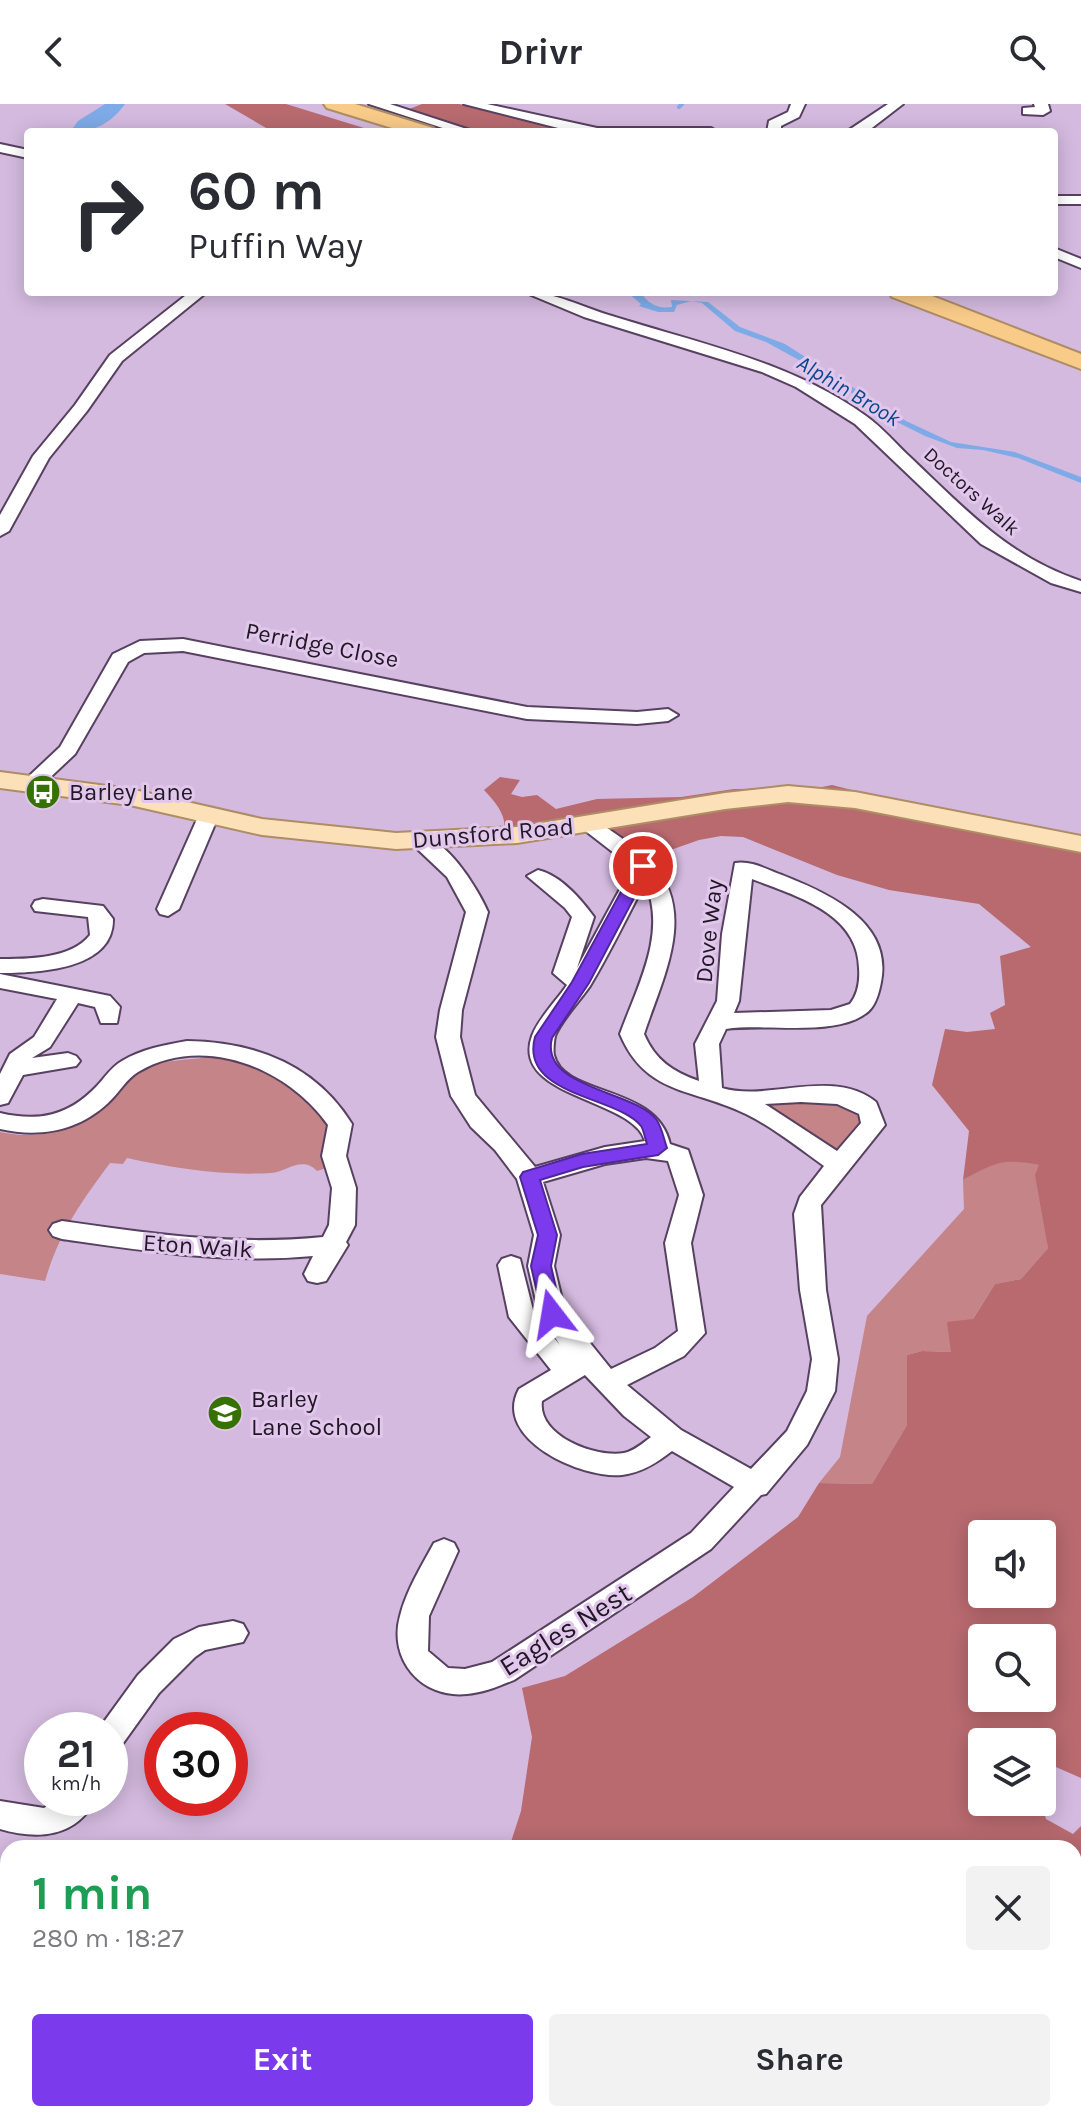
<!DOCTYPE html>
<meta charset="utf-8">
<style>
body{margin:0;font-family:Karla,sans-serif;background:#f2f2f3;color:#2b2b33;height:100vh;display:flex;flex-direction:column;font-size:30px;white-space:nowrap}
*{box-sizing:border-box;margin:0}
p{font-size:26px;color:#7c7c81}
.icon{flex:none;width:44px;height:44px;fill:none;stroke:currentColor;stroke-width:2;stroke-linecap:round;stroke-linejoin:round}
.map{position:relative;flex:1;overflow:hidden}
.side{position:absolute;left:0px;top:1736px;width:1082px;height:282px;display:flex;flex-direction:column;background:#fff;border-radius:24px 24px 0 0;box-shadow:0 4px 20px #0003}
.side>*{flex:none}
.guide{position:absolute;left:24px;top:24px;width:1034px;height:168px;border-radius:8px;box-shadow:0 4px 20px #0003;background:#fff;color:#2b2b33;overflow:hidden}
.buttons{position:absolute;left:968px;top:1416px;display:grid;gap:16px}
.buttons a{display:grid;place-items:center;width:88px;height:88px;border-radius:8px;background:#fff;box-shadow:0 4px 20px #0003;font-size:40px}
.speed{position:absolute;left:24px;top:1608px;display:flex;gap:16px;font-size:40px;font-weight:700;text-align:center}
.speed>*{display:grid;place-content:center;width:104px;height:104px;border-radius:50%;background:#fff;box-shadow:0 4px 20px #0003;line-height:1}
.speed small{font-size:20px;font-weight:400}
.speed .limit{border:12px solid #d22;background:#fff;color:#111}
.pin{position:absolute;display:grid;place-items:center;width:68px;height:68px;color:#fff;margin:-34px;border:4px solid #fff;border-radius:50%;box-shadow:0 2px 8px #0007}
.me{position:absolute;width:88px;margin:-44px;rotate:346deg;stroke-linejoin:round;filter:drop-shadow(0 0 6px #0008)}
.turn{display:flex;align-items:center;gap:28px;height:168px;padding:0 32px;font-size:36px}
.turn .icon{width:104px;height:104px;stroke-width:2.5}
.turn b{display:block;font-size:56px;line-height:68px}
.round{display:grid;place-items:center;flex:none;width:84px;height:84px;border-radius:8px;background:#f2f2f3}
.summary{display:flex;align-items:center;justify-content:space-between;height:136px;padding:0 32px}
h1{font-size:48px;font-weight:700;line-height:60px;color:#1e9e55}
.action{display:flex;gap:16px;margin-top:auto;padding:16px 32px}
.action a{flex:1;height:92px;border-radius:8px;background:#7c3aed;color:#fff;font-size:32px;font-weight:700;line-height:92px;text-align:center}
.action a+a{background:#f2f2f3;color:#2b2b33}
header{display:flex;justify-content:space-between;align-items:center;height:104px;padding:0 32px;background:#fff;font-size:36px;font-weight:700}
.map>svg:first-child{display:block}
.green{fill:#c58488}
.forest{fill:#b86a6f;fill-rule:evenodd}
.water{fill:#7eabe7}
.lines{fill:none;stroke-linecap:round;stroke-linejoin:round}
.stream{stroke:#7eabe7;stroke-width:4}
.minor-casing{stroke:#574160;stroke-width:4}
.major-casing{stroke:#ad8c66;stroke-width:4}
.highway-casing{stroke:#ad8c66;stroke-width:4}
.minor{fill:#fff;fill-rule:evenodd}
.major{fill:#fbe0b8;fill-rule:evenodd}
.highway{fill:#f9cb89;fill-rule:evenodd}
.route{fill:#7c3aed;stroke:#51269a;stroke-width:2}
.labels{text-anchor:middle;stroke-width:6;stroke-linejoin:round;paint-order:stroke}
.far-street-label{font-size:20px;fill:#211725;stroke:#e1c7ec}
.far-water-label{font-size:22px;font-style:italic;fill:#08478e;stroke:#e1c7ec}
.street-label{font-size:24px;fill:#211725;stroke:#e1c7ec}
.poi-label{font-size:24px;fill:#211725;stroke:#e1c7ec;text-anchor:start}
.near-street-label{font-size:28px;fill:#211725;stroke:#e1c7ec}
</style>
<header><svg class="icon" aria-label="back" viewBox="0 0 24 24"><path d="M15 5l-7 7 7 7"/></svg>Drivr<svg class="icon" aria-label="search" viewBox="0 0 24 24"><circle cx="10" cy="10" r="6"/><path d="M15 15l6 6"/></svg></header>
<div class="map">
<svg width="1081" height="2017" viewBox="0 0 1081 2017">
<rect width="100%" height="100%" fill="#d4badf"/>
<!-- green -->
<g class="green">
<path d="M220 952 248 956 305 990 328 1018 330 1030 326 1064 317 1067C302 1051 286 1068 271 1069 223 1072 173 1064 127 1054L123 1060 110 1059C81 1098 59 1129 45 1177L0 1170V1028C47 1038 73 1023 106 992 113 985 120 975 129 970 153 955 192 956 220 952Z"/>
<polygon points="835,996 852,1000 866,1015 841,1050 756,998"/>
<polygon points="1010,1055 1040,1061 1048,1144 1021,1175 995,1180 952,1248 922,1247 907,1251 907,1321 872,1380 819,1379 840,1353 867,1212 964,1105 963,1076 990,1061"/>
</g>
<!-- forest -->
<g class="forest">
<polygon points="225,0 286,0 377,28 273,28"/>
<polygon points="422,0 459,0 569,28 477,28 404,7"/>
<path d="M500 673 520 676 511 690 522 693 537 691 556 705 597 695 681 693 734 685 817 684 832 681 1081 744V1674L1049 1660 1042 1653V1638H1028L1021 1631 1013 1638H982V1698H1041L1046 1715 1073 1730 1081 1722V1831L1074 1830V1744H509L521 1707 532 1633 522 1584 565 1572 693 1493 798 1413 819 1379 872 1380 907 1321V1251L922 1247 951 1248 947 1218 973 1215 995 1180 1021 1175 1048 1144 1035 1071 1039 1061C1002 1054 996 1058 963 1076L969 1027 932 981 945 925 967 928 995 925 990 909 1005 901 1000 852 1031 843 979 800 889 786 837 771 743 733 721 732 699 736 665 748 657 757 636 747 612 725 500 741C511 718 501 704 484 686ZM982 1430H1042V1490H982ZM982 1534H1042V1594H982Z"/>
<polygon points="291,2010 432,2010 437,2012 438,2017 287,2017"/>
<polygon points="508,2010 705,2010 702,2017 516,2017"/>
</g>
<!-- water -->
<g class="water">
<path d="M105 0H125C111 19 95 28 70 28L78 17Z"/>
<path d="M627 188H640C649 200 657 205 672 203L671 196 708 198 740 223 785 240 906 317 951 338 1015 348 1081 373V379L1018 354 983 346 957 344 925 332 893 316 817 266 766 238 735 227 702 199 691 197 677 201 674 208H658L639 202 641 200Z"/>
</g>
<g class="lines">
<!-- stream -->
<polyline class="stream" points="679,3 682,0"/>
<defs>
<g id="minor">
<polygon points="369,0 390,0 476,28 455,28"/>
<polygon points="464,0 487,0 597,24 711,24 718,28 574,28"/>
<polygon points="791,0 805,0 799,13 781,22 781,28 767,28 769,17 788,8"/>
<polygon points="888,0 903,0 868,27 846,28"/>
<polygon points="1034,0 1048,0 1050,7 1043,11 1023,10 1023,4 1035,3"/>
<polygon points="0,40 28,46 28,54 0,48"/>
<rect x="1054" y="92" width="27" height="8"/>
<polygon points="1054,144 1081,155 1081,164 1054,153"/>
<polygon points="190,188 207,188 122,257 87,307 49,354 9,427 0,432 0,411 33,352 75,301 110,251"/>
<path d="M524 188C555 188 582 203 612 212 698 239 791 258 866 312 882 323 896 340 910 353 964 404 1008 453 1081 477V488L1051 479 981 440 855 320 796 283 762 268 584 213Z"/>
<polygon points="183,535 527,603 637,608 668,605 678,611 668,617 637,620 527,615 183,547 144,549 128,558 75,650 41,682 27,682 24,678 27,674 60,643 113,550 140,537"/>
<polygon points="208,707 218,713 179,805 168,812 160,810 157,805 198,713"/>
<path d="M590 715 597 717C615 730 637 743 652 759 698 809 662 875 644 930 655 956 673 968 699 977L695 940 717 897 722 830 735 759C751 756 768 766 782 771 828 789 893 818 881 878 879 889 875 904 865 910 833 933 765 919 726 925L719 940 722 984C769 998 832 963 876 998L885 1021 821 1101 826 1186 838 1255 835 1287 807 1341 766 1390 761 1391 711 1445 514 1576C499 1582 483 1589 467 1590 421 1595 388 1555 400 1512 406 1487 422 1461 434 1439L444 1435 454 1439 458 1447 429 1512 428 1547 448 1564 465 1565 492 1558 691 1429 734 1383 672 1347C658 1358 641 1369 622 1371 582 1375 492 1335 519 1285L551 1266 509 1213 498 1161 502 1155 511 1152 520 1155 534 1210 560 1241 539 1210 528 1162 534 1131 517 1075 495 1046 471 1023 451 992 436 933 440 906 466 808 447 773 409 737 413 733C442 725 478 785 488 808L462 906 460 933 475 991 535 1063 605 1043 645 1037C634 994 510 994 532 932 538 915 557 896 567 881L553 869 572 813 565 804 527 772 538 766C560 771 581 795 594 813L577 864 632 763 583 725 580 721 583 717ZM752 775C796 792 858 809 859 864 860 877 858 890 850 900L831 906 734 909 739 897ZM645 779C668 828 637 883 620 930 646 992 694 984 746 1010 774 1024 799 1044 824 1062L800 1093 794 1110 800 1186 812 1255 807 1287 787 1327 751 1365 681 1326 627 1281 684 1252 705 1229 691 1139 703 1091 688 1046 670 1040C657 980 563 993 554 951 553 947 554 936 555 932 562 915 579 898 590 882 610 849 627 813 645 779ZM801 998 837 1000 859 1010 861 1019 837 1047 765 1000ZM646 1054 668 1057 679 1091 665 1139 678 1227 655 1244 611 1265 565 1208 554 1162 560 1131 543 1078 605 1060ZM585 1271 624 1312 651 1333C643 1339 634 1347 624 1349 596 1354 537 1332 542 1297Z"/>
<path d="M43 795 103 802 113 815C114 866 37 869 0 869V855C28 855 71 855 90 831L88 813 35 807 32 802 35 797Z"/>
<polygon points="0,870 110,892 120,903 117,919 101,919 95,903 78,899 50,943 32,954 68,949 76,952 80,957 76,962 23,971 8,999 0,1001 0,970 10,950 34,933 57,895 0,884"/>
<path d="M187 937C254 938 315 960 352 1020L346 1052 356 1084 355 1121 346 1138 348 1141 326 1177 317 1179 308 1177 304 1170 313 1152C228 1160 146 1147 62 1135L53 1132 49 1126 53 1120 62 1117C153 1130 231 1142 323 1133L329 1121 332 1084 322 1052 328 1021C288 964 203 929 138 968 126 975 119 989 108 999 78 1027 40 1034 0 1025V1009C38 1018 68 1012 96 983 104 975 111 963 122 957 142 945 164 941 187 937Z"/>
<polygon points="233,1517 243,1520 248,1529 243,1538 205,1546 195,1553 159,1589 121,1642 110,1646 110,1626 98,1626 138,1571 174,1535 199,1523"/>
<path d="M60 1694H96C77 1734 37 1736 0 1725V1697L44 1704Z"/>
</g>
<polygon id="major" points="0,668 130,685 262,715 396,729 517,723 725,689 788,682 855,688 1081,732 1081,748 855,704 788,698 725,705 517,739 396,745 262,731 130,701 0,684"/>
<g id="highway">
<polygon points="324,0 355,0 433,24 436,28 405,28 327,4"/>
<polygon points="889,188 922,188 1081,250 1081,265 892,193"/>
</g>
</defs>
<!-- minor casing -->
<use href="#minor" class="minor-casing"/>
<!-- major casing -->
<use href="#major" class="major-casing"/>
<!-- highway casing -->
<use href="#highway" class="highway-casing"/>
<!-- minor -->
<use href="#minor" class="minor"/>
<!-- major -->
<use href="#major" class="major"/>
<!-- highway -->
<use href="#highway" class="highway"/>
</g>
<!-- route -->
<path class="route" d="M643 758 651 762 589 879 552 934C539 984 634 987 656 1015 662 1023 664 1036 667 1044L658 1051 583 1063 540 1076 557 1131 551 1162 562 1210 559 1215H545L542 1210 531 1162 538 1131 520 1073 523 1068 582 1050 647 1040C645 1035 644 1026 641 1022 618 992 519 992 535 933L572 878 635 762Z"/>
<!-- icons -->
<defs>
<symbol id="bus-disc" viewBox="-11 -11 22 22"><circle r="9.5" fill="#367203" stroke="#e1c7ec"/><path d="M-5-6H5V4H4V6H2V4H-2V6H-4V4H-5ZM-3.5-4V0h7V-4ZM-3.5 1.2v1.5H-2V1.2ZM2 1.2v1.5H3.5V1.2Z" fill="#fff"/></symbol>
<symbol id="school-disc" viewBox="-11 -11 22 22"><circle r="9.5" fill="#367203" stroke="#e1c7ec"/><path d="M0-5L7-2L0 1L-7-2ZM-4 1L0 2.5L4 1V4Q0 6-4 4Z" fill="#fff"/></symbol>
</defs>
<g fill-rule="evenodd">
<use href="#bus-disc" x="23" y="668" width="40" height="40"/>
<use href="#school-disc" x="205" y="1289" width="40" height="40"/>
</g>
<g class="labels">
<!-- far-street labels -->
<g class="far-street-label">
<text transform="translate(972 387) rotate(42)" y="7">Doctors Walk</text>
</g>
<!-- far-water labels -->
<g class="far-water-label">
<text transform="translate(849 286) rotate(31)" y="8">Alphin Brook</text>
</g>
<!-- street labels -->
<g class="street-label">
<text transform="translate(322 541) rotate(11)" y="8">Perridge Close</text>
<text transform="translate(493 729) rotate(-5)" y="8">Dunsford Road</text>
<text transform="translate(709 827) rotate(-84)" y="8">Dove Way</text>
<text transform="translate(198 1142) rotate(4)" y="8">Eton Walk</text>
</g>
<!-- poi labels -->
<g class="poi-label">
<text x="69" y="696">Barley Lane</text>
<text x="251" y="1303">Barley<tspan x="251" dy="28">Lane School</tspan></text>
</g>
<!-- near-street labels -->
<g class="near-street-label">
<text transform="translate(565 1525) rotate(-32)" y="10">Eagles Nest</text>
</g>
</g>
</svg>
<div class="buttons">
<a><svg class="icon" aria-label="sound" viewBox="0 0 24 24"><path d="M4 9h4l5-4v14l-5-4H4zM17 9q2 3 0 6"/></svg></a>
<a><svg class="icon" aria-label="search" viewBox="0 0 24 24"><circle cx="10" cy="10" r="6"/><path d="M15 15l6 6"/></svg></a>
<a><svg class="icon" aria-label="layers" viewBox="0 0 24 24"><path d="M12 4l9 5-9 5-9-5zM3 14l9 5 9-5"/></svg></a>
</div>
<div class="speed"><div>21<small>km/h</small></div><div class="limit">30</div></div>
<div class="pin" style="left:643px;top:762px;background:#d93025"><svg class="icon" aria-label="arrive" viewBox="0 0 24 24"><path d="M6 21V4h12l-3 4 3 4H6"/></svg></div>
<svg class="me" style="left:552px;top:1210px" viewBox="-20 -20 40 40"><path d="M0-17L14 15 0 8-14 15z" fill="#7c3aed" stroke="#fff" stroke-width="4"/></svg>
<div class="guide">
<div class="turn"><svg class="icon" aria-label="right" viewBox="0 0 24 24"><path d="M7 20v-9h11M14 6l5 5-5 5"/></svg><div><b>60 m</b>Puffin Way</div></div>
</div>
<section class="side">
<div class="summary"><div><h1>1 min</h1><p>280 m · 18:27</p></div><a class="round"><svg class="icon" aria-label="close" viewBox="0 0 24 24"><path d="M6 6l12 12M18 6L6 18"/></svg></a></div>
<div class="action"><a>Exit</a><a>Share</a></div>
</section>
</div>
